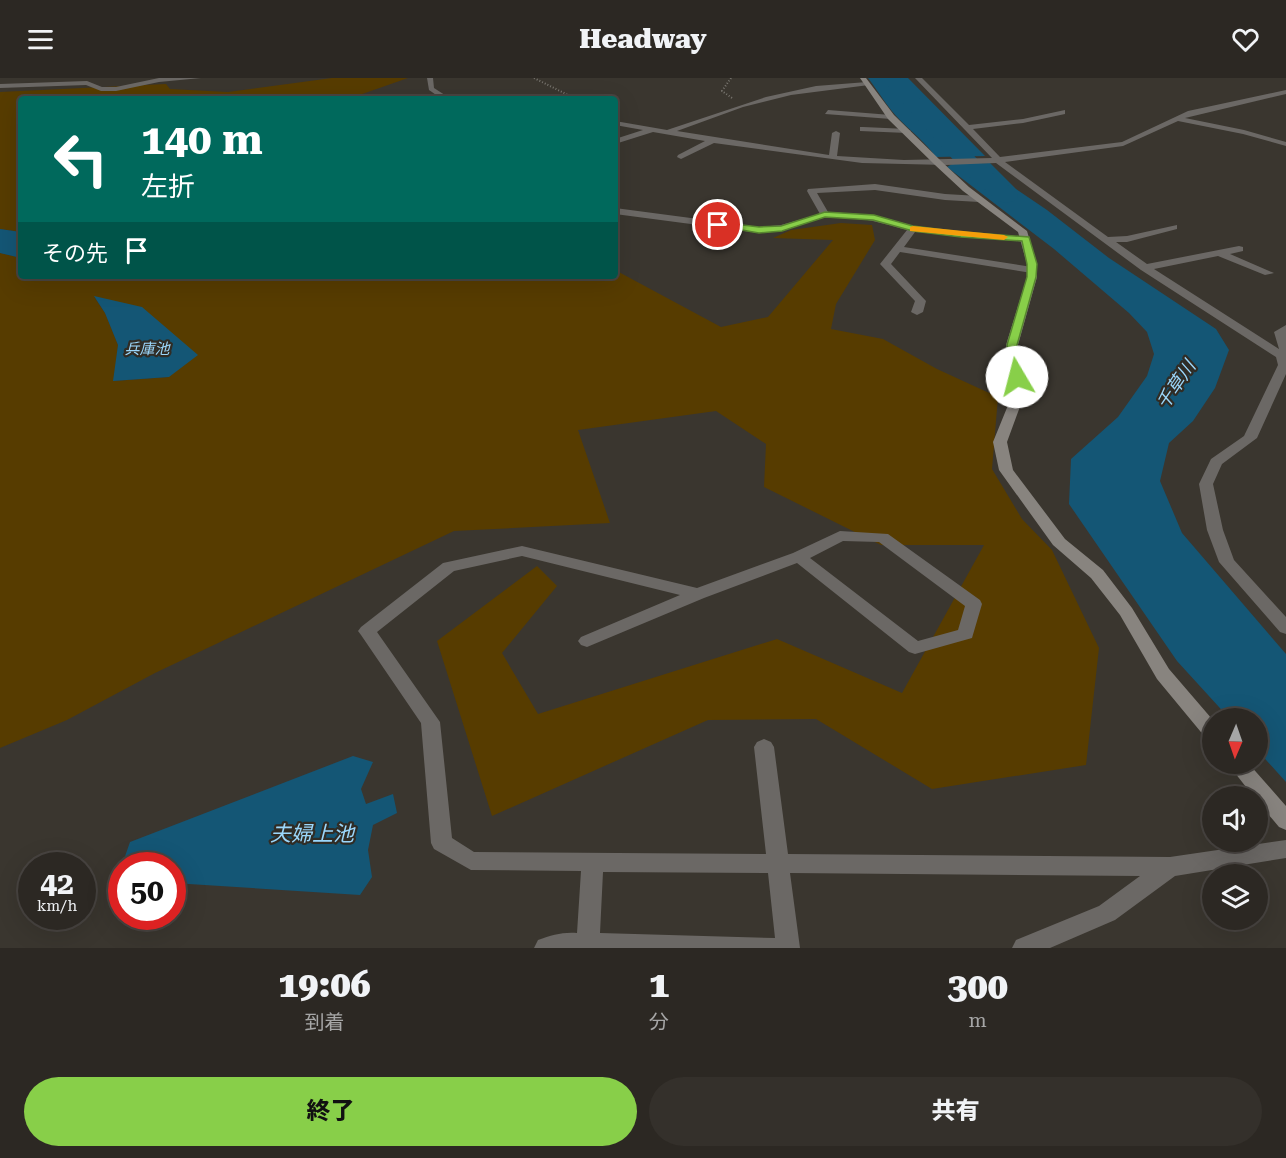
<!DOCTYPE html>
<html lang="ja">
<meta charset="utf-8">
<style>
body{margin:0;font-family:"Roboto Serif","Noto Sans JP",serif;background:#34302b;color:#f1f3f6;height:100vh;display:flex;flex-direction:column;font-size:22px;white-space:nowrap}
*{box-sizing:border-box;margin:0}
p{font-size:20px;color:#a6a6a6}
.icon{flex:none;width:33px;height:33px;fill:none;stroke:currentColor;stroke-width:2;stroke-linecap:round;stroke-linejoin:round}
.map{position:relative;height:870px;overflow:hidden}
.details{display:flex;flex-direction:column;background:#2c2823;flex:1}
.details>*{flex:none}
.guide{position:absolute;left:18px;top:18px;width:600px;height:183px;border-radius:6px;box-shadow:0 6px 24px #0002,0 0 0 2px #484441;background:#00695c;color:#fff;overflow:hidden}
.needle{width:39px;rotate:182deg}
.buttons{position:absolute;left:1202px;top:630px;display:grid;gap:12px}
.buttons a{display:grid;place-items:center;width:66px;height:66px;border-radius:50%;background:#2c2823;box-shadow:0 6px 24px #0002,0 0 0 2px #484441;font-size:30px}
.speed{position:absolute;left:18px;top:774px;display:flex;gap:12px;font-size:30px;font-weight:700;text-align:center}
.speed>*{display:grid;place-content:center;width:78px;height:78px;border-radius:50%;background:#2c2823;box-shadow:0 6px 24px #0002,0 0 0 2px #484441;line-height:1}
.speed small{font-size:15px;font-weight:400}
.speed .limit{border:9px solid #d22;background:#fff;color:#111}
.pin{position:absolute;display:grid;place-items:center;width:51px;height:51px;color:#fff;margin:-26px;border:3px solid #fff;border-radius:50%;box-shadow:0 2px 6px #0007}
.me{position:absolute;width:66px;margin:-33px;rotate:352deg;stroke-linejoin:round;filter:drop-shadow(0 0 4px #0008)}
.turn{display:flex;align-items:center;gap:21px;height:126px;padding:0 24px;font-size:27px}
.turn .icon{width:78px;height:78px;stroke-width:2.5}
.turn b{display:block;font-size:42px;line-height:51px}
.then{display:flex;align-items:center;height:57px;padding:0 24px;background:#0003;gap:12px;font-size:22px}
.eta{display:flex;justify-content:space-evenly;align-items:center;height:102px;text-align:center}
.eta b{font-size:36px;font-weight:800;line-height:42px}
.cta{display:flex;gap:12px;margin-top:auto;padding:12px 24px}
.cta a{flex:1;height:69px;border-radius:36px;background:#88cf49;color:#111;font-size:24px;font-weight:800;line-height:69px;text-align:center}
.cta a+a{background:#34302b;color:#f1f3f6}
header{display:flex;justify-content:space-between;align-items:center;height:78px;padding:0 24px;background:#2c2823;font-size:27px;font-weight:800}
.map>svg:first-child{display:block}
.green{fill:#573c00;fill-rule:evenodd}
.water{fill:#145675}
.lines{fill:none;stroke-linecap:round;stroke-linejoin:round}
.river{fill:#145675;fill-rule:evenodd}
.path{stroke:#7a7771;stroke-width:2;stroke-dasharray:1 2;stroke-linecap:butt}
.minor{fill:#6b6865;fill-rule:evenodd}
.secondary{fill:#88847f;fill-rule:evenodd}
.route{fill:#88cf49;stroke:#58872f;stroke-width:1.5}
.slow{fill:#f59e0b}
.labels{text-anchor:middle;stroke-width:4.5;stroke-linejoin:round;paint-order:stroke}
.far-water-label{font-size:15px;font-style:italic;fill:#9bd7fb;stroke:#302c25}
.water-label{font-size:18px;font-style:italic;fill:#9bd7fb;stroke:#302c25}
.near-water-label{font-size:21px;font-style:italic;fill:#9bd7fb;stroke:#302c25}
</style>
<header><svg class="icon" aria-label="menu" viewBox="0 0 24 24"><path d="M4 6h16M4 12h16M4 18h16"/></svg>Headway<svg class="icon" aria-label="heart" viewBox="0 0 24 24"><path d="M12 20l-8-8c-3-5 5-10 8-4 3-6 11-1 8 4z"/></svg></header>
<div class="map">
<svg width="1286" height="870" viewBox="0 0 1286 870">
<rect width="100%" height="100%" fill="#3a362f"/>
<!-- green -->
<g class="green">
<polygon points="332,0 408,0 348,21 21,21 21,154 0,151 0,14 166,6 170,11 228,14"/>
<path d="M841 145 872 147 875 162 836 226 831 251 883 261 937 291 998 319 992 391 1022 441 1052 472 1099 570 1086 687 932 711 816 641 708 642 492 738 437 563 537 488 557 508 502 575 538 636 777 561 902 615 984 467H881L764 409 766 366 716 333 578 352 610 445 454 453 155 595 67 642 0 670V175L21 180V198H615V192L721 249 768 239 833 162 773 160 791 152ZM94 219 169 299 114 303 118 267 105 235Z"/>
</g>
<!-- water -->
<g class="water">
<path d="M868 0H908L985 78 936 79C925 64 913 55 900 42 887 29 879 14 868 0Z"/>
<polygon points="990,85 1016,111 1047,132 1109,180 1216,251 1229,272 1215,310 1193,343 1169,365 1160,403 1182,455 1286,576 1286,704 1257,672 1257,640 1229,640 1177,583 1069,426 1071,381 1118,339 1147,298 1154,276 1147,254 1129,235 1054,171 947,89 952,86"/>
<polygon points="0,151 21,154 21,180 0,175"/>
<polygon points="94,218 142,229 198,277 169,299 113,303 118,267 105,235"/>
<polygon points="353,678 373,684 361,711 366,726 393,716 397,735 373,747 368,772 372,799 360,817 173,805 172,788 122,787 130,764"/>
</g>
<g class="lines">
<!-- river -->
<polygon class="river" points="881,0 900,0 980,84 1014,113 1018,118 1014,123 1006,125 998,123 964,94"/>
<!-- path -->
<g class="path">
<polyline points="534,0 568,17 571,21"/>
<polyline points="731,0 722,13 732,20"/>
</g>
<!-- minor -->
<g class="minor">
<polygon points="159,0 201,0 159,4 116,13 101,13 86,7 0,10 0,6 87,3 102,9 116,9"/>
<polygon points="427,0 433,0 434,10 451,21 442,21 429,12"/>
<polygon points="915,0 922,0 969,47 1023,41 1065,32 1065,36 1023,45 973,51 1000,79 1122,64 1188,33 1286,12 1286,16 1185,40 1244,52 1286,64 1286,68 1243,56 1178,43 1123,68 1005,84 1108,159 1127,158 1177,147 1177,151 1127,164 1116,164 1147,186 1239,168 1243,169 1243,173 1230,176 1274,195 1265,197 1218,178 1154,191 1279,271 1274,254 1286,247 1286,296 1257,360 1222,386 1213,406 1223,452 1234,482 1286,539 1286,556 1280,554 1219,484 1207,452 1199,406 1211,381 1244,358 1278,287 1276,279 1141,192 996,85 946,87 862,85 714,65 681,81 677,79 678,77 705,63 653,54 615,66 615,61 643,52 615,47 615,43 667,52 766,19 816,8 867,4 869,7 791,17 743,29 677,53 829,77 832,55 836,53 840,55 837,78 904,82 992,80"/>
<polygon points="828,32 891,37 895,39 891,41 825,36"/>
<polygon points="863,49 907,51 911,53 907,55 860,53 860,49"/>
<path d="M875 106 945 116 979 118 983 121 979 124 945 122 875 112 817 115 828 134 874 137 914 148 961 154 1029 159V163L1026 164 915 154 904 169 1032 189 1037 192 1032 195 900 174 891 186 926 223 923 234 917 237 911 234 915 223 880 186 907 152C883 145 848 135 823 140 801 145 783 153 759 155L615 136V130L759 149 781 147 820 136 807 113 808 111Z"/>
<path d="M840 453 888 456 980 522 982 526 972 560 915 576 909 574 797 485 704 520 587 569 581 567 578 563 581 559 680 517 522 478 454 493 377 554 440 644 452 760 474 774 766 776 754 669 757 664 764 661 771 664 774 669 788 776 1170 779 1286 762V780L1175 798 1115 842 1050 870H1012L1016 862 1099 828 1140 798 790 795 800 870H534L538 862C552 857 562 854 577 855L581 793 471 792 434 771 431 765 421 645 361 557 358 553 361 549 443 485 522 468 697 510 793 475ZM843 463 879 464 965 528 958 552 918 563 810 480ZM603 794 768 795 775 860 600 855Z"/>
</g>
<!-- secondary -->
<g class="secondary">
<polygon points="860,0 866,0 894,37 941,83 969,109 1027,153 1037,186 1037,199 1018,267 1025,315 1007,364 1013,392 1065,461 1103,492 1132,530 1169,591 1212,641 1212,661 1205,659 1157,601 1120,537 1091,500 1053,467 999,392 993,364 1013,315 1006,267 1027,199 1027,186 1018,154 963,113 935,87 888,41"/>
<polygon points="1228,686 1249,686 1286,728 1286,752 1279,749 1257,723 1257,718 1253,718"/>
</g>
</g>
<!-- route -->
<polygon class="route" points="825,134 874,137 913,148 961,154 1029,159 1037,186 1036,199 1017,267 1022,299 1021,302 1013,302 1011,299 1007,267 1027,199 1027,186 1022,163 961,159 913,153 873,142 825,139 782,153 759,155 713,147 718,144 759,149 781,148"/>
<!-- slow -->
<polygon class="slow" points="913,148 1004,157 1008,159 1004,162 910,153 910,149"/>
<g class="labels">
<!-- far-water labels -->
<g class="far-water-label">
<text x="147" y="276">兵庫池</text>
</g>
<!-- water labels -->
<g class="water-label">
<text transform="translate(1176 307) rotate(-56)" y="6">千草川</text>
</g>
<!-- near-water labels -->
<g class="near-water-label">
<text x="312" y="763">夫婦上池</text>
</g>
</g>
</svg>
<div class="buttons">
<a><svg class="needle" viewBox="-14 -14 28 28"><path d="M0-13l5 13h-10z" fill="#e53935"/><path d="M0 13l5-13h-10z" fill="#a6a6a6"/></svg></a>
<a><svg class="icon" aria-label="sound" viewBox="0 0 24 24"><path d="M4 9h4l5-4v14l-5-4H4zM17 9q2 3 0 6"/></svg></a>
<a><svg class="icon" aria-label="layers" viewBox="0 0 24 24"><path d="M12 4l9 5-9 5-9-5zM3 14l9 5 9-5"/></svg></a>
</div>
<div class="speed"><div>42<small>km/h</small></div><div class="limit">50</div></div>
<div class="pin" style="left:718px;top:147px;background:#d93025"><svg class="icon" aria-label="arrive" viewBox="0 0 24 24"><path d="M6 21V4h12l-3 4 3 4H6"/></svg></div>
<svg class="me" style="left:1017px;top:299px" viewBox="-20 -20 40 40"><circle r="19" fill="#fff"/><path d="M0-13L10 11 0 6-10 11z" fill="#88cf49"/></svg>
<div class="guide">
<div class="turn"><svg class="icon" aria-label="left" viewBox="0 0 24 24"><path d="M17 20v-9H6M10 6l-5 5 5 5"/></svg><div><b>140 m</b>左折</div></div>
<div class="then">その先<svg class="icon" aria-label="arrive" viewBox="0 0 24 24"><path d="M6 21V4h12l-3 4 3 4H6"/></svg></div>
</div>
</div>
<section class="details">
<div class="eta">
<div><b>19:06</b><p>到着</p></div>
<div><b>1</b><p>分</p></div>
<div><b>300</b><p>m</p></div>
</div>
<div class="cta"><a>終了</a><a>共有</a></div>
</section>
